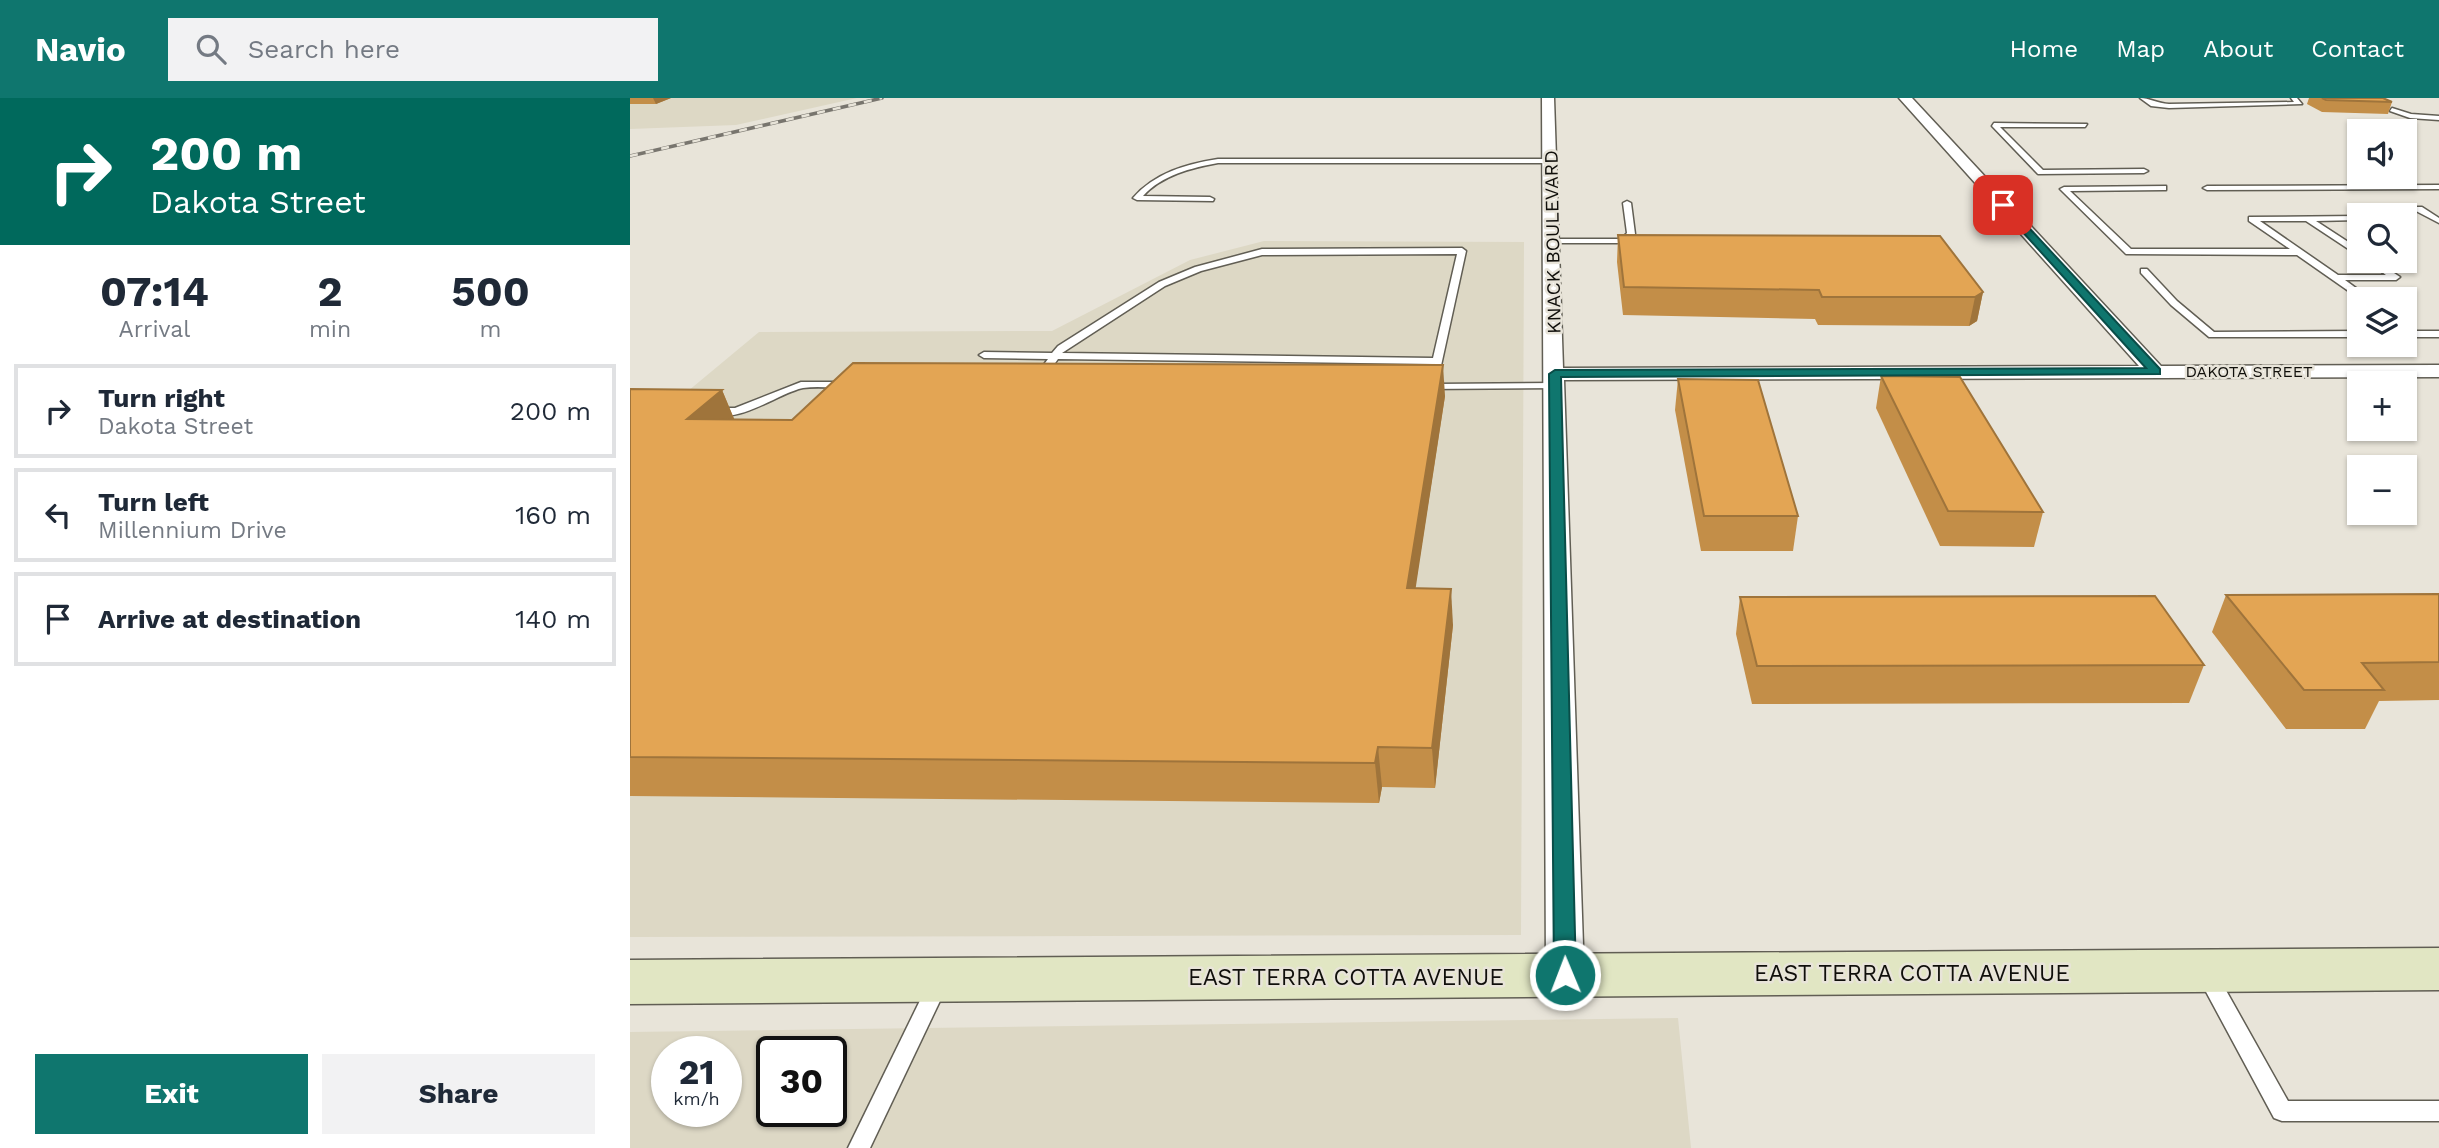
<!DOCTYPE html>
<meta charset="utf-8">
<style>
body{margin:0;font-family:"Work Sans",sans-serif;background:#f2f2f3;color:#1f2937;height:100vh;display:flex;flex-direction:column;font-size:26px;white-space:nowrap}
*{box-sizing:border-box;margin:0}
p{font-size:23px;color:#747a83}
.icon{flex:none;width:38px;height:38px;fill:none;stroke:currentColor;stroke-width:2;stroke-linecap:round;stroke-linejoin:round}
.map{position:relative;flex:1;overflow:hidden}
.side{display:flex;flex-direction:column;background:#fff;width:630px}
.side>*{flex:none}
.guide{background:#00695c;color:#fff;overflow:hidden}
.buttons{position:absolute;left:1717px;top:21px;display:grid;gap:14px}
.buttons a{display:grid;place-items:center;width:70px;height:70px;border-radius:0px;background:#fff;box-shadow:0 2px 5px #0004;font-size:35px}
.speed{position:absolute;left:21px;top:938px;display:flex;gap:14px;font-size:35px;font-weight:700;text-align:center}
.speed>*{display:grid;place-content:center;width:91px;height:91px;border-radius:50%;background:#fff;box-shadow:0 2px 5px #0004;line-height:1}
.speed small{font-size:18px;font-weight:400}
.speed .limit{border:4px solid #111;border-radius:10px;background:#fff;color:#111}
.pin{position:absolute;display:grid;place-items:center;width:60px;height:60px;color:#fff;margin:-30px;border-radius:14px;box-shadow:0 4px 10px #0006}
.me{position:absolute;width:77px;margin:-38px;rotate:359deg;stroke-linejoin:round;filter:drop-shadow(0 0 5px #0008)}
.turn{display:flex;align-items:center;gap:24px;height:147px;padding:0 35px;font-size:32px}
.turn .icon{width:91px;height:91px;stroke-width:2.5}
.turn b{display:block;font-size:49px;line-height:60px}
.eta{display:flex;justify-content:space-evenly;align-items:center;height:119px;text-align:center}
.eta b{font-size:42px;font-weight:700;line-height:49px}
.button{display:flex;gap:14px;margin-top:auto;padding:14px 35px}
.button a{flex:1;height:80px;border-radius:0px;background:#0f766e;color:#fff;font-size:28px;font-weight:700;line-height:80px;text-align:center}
.button a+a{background:#f2f2f3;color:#1f2937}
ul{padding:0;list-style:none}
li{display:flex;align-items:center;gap:21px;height:94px;margin:0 14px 10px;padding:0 21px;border:4px solid #e0e1e3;border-radius:0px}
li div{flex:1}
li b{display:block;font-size:26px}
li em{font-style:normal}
header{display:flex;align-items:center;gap:42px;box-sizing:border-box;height:98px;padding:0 35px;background:#0f766e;color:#fff}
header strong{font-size:33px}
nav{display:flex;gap:38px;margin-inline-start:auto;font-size:24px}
.search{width:490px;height:63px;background:#f2f2f3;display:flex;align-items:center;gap:18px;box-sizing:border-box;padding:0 24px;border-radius:0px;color:#747a83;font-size:26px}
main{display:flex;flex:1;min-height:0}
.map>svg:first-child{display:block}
.built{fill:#ddd8c5;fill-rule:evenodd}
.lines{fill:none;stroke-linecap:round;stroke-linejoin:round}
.lane-casing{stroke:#615e54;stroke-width:3}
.street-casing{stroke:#615e54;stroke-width:3}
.secondary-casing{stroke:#615e54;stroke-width:3}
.lane{fill:#fff;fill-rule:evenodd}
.street{fill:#fff;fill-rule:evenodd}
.secondary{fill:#e1e6c3;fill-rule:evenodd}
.rail-casing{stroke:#78756e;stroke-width:3.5}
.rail{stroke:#e8e4d9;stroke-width:2.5;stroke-dasharray:8;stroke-linecap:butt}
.wall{fill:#c38e48}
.shaded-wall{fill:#9f743b}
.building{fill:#e3a554;stroke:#9f743b;stroke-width:2}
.route{fill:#0f766e;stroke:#0a4d48;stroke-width:2}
.labels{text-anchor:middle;stroke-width:5;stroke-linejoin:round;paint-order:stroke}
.far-street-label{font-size:16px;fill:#100f0b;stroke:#e8e4d9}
.street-label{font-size:19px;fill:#100f0b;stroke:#e8e4d9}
.near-street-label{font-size:23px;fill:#100f0b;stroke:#e8e4d9}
</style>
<header>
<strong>Navio</strong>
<div class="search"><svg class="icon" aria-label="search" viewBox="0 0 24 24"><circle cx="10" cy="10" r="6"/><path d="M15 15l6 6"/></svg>Search here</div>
<nav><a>Home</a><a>Map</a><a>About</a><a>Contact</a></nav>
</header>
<main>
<section class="side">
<div class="guide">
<div class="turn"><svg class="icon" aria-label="right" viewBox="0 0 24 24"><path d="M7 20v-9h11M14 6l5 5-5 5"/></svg><div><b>200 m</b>Dakota Street</div></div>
</div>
<div class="eta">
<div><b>07:14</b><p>Arrival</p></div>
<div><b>2</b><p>min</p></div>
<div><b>500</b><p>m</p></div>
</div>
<ul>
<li><svg class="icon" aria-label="right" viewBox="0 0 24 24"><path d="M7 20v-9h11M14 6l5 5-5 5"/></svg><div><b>Turn right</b><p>Dakota Street</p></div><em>200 m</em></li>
<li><svg class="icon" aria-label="left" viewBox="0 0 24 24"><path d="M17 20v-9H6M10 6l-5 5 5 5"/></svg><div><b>Turn left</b><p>Millennium Drive</p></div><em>160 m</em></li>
<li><svg class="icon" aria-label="arrive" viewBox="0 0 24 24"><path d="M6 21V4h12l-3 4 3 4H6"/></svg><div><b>Arrive at destination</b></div><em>140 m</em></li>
</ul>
<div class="button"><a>Exit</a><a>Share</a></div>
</section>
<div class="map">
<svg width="1809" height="1050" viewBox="0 0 1809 1050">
<rect width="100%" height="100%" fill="#e8e4d9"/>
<!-- built -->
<g class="built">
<polygon points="0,0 227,0 106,27 0,31"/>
<polygon points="634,143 894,144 891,837 0,839 0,302 46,303 129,234 422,233 560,162"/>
<path d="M1048 920 1061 1050H0V934ZM37 954H96V1013H37ZM142 954H201V1013H142Z"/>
</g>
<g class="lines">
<defs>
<g id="lane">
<path d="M1510 0C1519 0 1527 5 1539 6L1664 4 1661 0H1667L1672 6 1539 10 1521 8Z"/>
<polygon points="1762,10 1781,16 1809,18 1809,22 1780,20 1760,13"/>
<polygon points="1364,25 1457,26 1455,29 1370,29 1413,72 1514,71 1518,73 1514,75 1408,76 1362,28"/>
<path d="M588 61H920L923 63 920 65H588C561 70 532 77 513 98L580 99 584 101 583 103 507 102 503 100C525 75 556 66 588 61Z"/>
<polygon points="1809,87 1809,91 1577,92 1573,90 1577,88"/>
<polygon points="1536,88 1536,92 1533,92 1440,93 1501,151 1660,151 1619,123 1619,119 1729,118 1729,122 1686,123 1729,151 1729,158 1676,123 1630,123 1708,177 1756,177 1737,163 1746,163 1770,179 1766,182 1715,182 1741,201 1730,201 1667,157 1496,156 1430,91 1434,89"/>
<polygon points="997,103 1001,105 1005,136 996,145 922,145 918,143 922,141 991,141 997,135 993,105"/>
<polygon points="1786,109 1792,109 1809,120 1809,125 1786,113"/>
<path d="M832 150 836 153 807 286 925 285 930 288 929 290 793 291V287L799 286 802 266 428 261 413 282 409 283 404 280 418 261 354 260 349 257 354 254 422 255 428 248 529 184 565 169 632 151ZM827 156 803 260 432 255 535 188 571 173 632 157Z"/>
<polygon points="1511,171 1517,171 1547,203 1584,234 1729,233 1729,239 1579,239 1541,207 1511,175"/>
<polygon points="1774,226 1787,233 1809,233 1809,239 1785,239 1774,233"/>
<path d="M171 284H217L222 287 217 290C203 290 187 288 173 290 148 295 104 330 80 313L85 310H105Z"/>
<polygon points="1577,869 1584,871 1658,1003 1809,1003 1809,1023 1652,1023 1644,1020 1567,877 1570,871"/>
<polygon points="308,878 315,880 318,886 240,1050 218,1050 301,880"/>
</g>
<polygon id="street" points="912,0 924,0 933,270 1509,268 1269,0 1282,0 1531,268 1809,267 1809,279 934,282 954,877 949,888 935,893 921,888 916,877"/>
<polygon id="secondary" points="1809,850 1809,892 0,906 0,862"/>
</defs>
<!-- lane casing -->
<use href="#lane" class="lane-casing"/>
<!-- street casing -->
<use href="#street" class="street-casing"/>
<!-- secondary casing -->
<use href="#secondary" class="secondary-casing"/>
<!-- lane -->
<use href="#lane" class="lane"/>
<!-- street -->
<use href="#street" class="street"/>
<!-- secondary -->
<use href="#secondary" class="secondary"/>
<defs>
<polyline id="rail" points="0,58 252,0"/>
</defs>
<!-- rail casing -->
<use href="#rail" class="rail-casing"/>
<!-- rail -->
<use href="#rail" class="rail"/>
</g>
<!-- wall -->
<g class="wall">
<polygon points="0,0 41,0 26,6 0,6"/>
<polygon points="1679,0 1753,0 1762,4 1758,16 1692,14 1677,6"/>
<polygon points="988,137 1353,194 1347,223 1339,228 1188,227 1185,221 993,217 987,164"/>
<polygon points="1251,278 1413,414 1404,449 1310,448 1246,310"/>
<polygon points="1048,281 1168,418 1163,453 1071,453 1045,312"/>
<polygon points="0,291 92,292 104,321 162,322 815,298 785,490 823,527 805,690 752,689 749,705 0,698"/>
<polygon points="1809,496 1809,602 1749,603 1735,631 1656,631 1582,534 1596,497"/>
<polygon points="1110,499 1574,567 1559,605 1122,606 1106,536"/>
</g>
<!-- shaded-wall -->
<g class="shaded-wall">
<polygon points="23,0 41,0 26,6"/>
<polygon points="1353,194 1347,223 1339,228 1345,199"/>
<polygon points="813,267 815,298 780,527 777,490"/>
<polygon points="92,292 105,323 57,321"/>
<polygon points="821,491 823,527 805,690 802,650"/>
<polygon points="748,649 752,689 749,705 745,665"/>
</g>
<!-- building -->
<g class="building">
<polygon points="1692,0 1753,0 1762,4 1696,2"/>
<polygon points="988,137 1310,138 1353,194 1345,199 1192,199 1189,192 994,189"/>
<polygon points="223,265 813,267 777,490 821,491 802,650 748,649 745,665 0,659 0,291 92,292 57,321 162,322"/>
<polygon points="1251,278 1330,279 1413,414 1318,413"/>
<polygon points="1048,281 1128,282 1168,418 1074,418"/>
<polygon points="1809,496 1809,564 1732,565 1754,592 1674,592 1596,497"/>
<polygon points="1525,498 1574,567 1127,568 1110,499"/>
</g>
<!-- route -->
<polygon class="route" points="1370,105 1376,105 1530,271 1530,276 931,279 946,877 943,883 935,886 928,883 924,877 919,276 925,272 1516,270 1370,109"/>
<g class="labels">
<!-- far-street labels -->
<g class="far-street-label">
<text x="1619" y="279">DAKOTA STREET</text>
</g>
<!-- street labels -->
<g class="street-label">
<text transform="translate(922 144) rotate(-91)" y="7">KNACK BOULEVARD</text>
</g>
<!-- near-street labels -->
<g class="near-street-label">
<text x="1282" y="883">EAST TERRA COTTA AVENUE</text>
<text x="716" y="887">EAST TERRA COTTA AVENUE</text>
</g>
</g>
</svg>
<div class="buttons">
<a><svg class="icon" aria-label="sound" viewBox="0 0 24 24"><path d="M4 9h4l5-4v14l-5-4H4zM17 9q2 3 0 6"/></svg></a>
<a><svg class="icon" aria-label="search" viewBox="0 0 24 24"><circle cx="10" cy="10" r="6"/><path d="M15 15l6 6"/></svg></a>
<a><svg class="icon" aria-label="layers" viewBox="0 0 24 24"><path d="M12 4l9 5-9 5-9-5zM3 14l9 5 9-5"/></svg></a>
<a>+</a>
<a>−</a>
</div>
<div class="speed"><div>21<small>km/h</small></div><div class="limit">30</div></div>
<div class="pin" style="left:1373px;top:107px;background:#d93025"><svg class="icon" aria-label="arrive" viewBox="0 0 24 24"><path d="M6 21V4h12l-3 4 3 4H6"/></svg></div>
<svg class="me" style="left:935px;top:877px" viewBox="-20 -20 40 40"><circle r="17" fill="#0f766e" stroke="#fff" stroke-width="3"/><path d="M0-11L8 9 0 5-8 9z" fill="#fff"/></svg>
</div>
</main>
